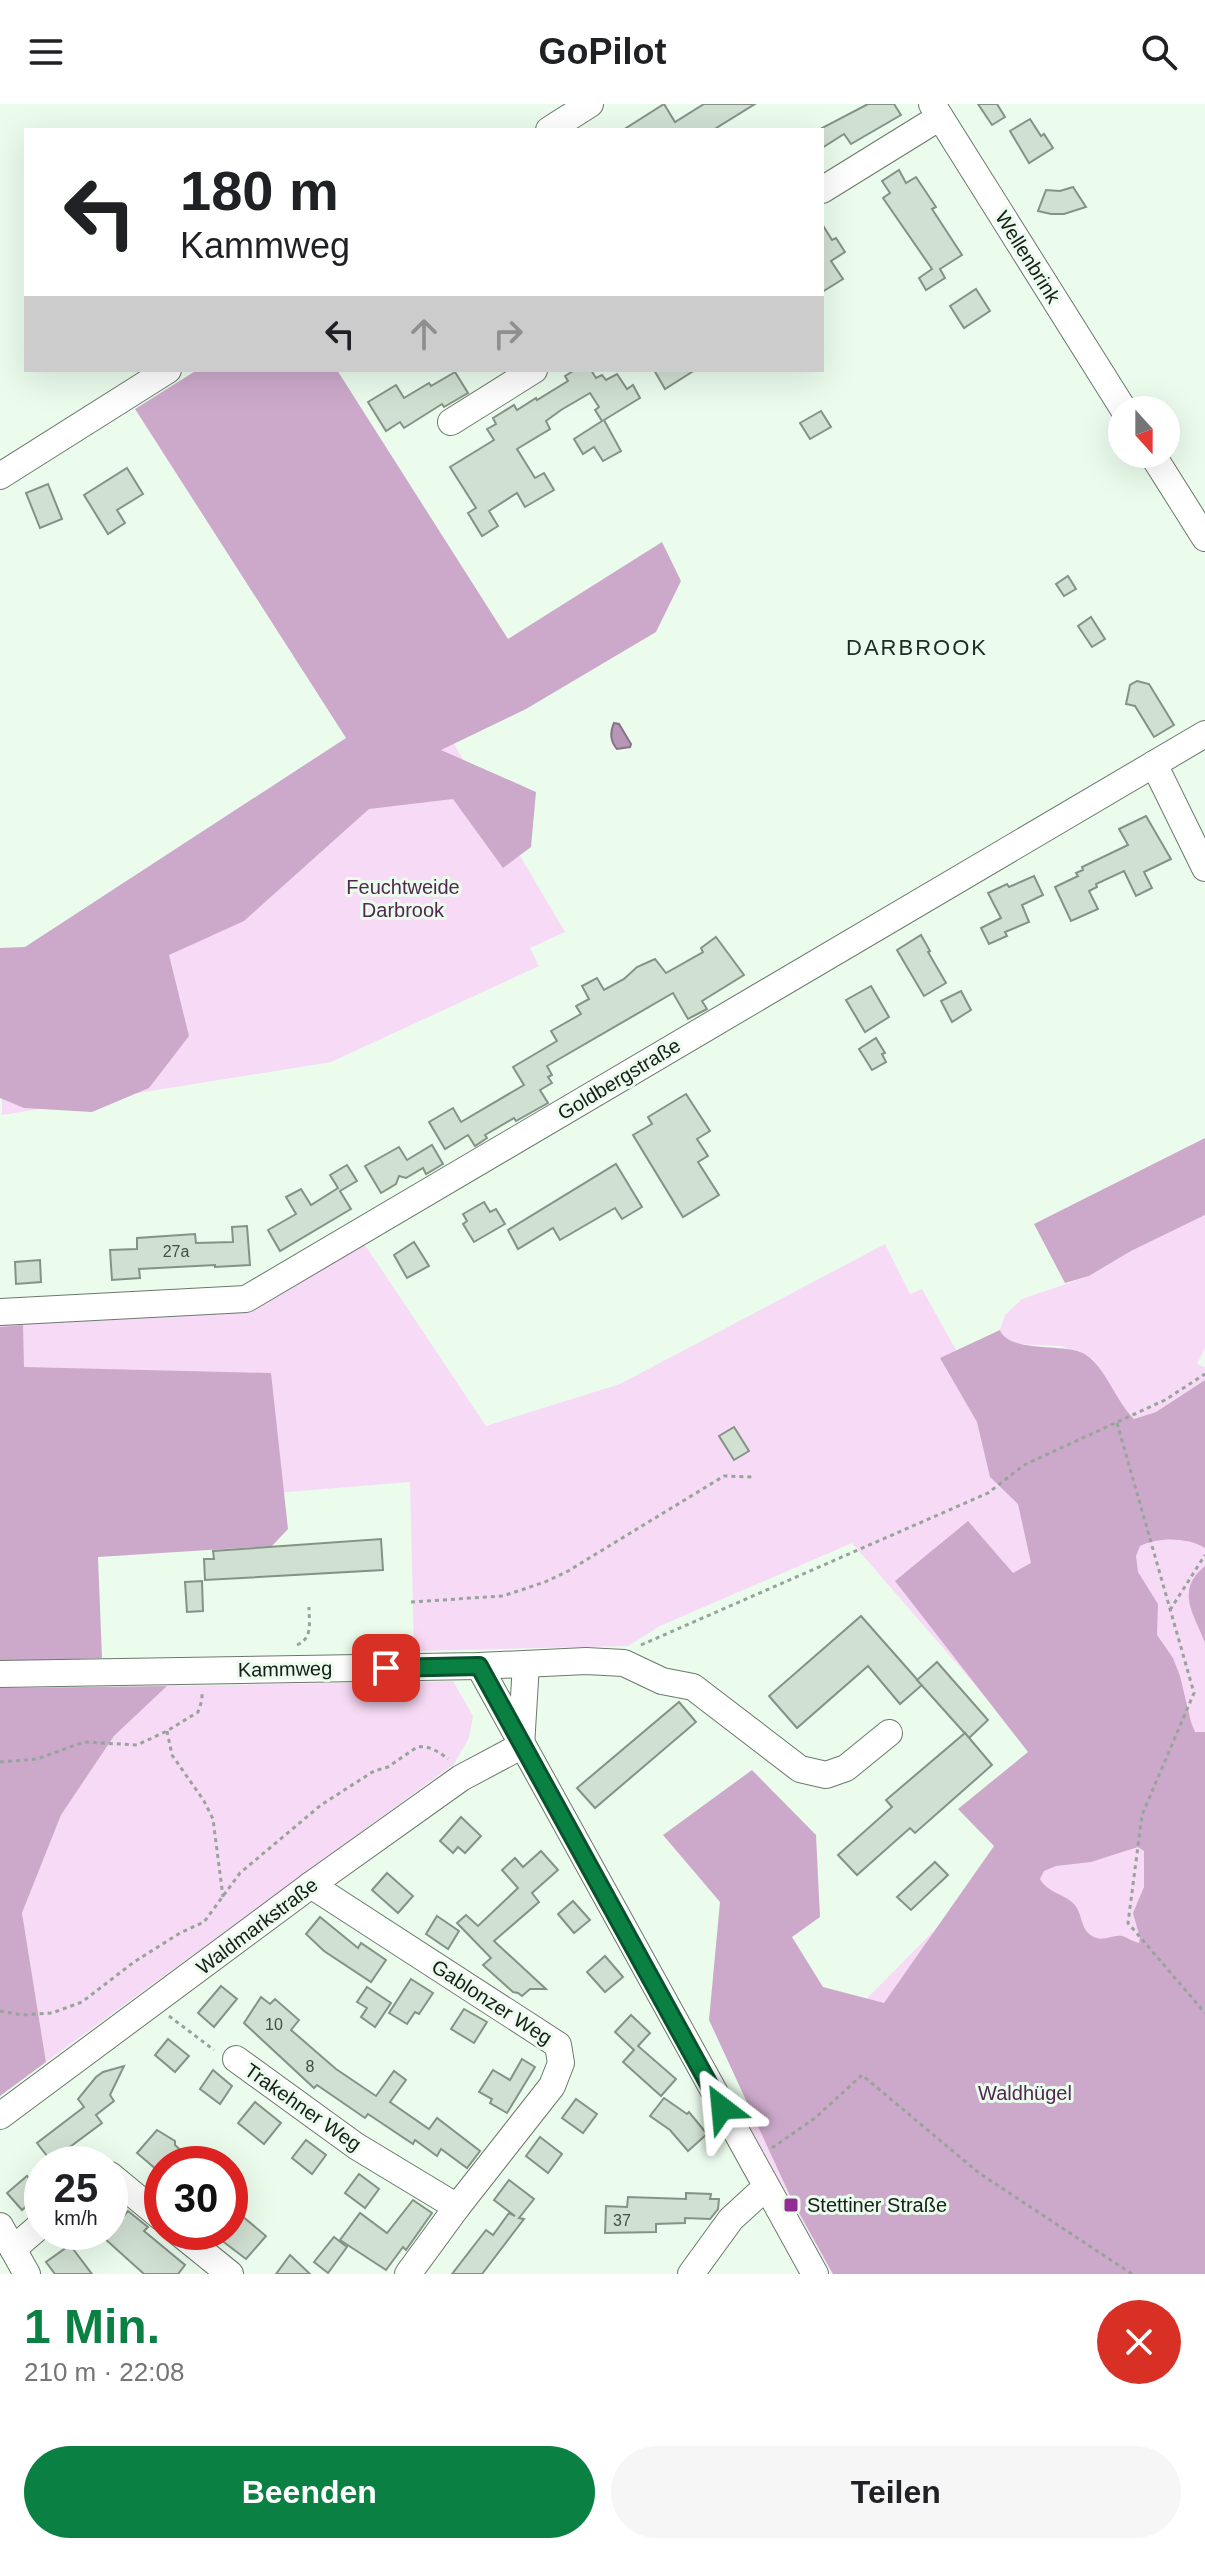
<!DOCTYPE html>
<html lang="de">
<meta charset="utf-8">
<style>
body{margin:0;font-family:Helvetica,sans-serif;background:#f6f6f6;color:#202124;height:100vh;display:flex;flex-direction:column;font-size:30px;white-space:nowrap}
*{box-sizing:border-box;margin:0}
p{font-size:26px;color:#757577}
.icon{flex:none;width:44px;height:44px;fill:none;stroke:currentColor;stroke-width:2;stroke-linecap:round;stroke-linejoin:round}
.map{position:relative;height:2170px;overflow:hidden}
.panel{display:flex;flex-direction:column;background:#fff;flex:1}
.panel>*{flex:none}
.hud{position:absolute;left:24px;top:24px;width:800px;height:244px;border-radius:0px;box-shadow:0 8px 32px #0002;background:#fff;color:#202124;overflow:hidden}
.needle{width:52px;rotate:159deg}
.tools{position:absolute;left:1108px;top:292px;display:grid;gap:16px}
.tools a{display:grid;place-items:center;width:72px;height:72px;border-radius:50%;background:#fff;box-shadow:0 8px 32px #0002;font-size:40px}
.speed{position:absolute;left:24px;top:2042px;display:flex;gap:16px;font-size:40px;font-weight:700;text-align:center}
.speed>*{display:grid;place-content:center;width:104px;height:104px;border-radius:50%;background:#fff;box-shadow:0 8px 32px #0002;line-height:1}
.speed small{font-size:20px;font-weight:400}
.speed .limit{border:12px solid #d22;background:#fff;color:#111}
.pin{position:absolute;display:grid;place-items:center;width:68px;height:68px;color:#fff;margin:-34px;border-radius:16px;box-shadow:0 4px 12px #0006}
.me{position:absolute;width:88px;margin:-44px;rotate:331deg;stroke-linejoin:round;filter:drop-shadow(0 0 6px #0008)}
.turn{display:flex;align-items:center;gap:28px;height:168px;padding:0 24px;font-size:36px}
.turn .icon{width:104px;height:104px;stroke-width:2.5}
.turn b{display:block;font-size:56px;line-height:68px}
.lanes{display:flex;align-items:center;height:76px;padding:0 24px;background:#0003;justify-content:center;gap:40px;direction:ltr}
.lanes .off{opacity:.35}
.round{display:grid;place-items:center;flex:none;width:84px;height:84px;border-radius:42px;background:#f6f6f6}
.summary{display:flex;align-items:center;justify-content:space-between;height:136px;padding:0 24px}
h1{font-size:48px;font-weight:800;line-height:60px;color:#0b8043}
.cta{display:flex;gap:16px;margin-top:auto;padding:16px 24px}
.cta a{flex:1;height:92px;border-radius:48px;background:#0b8043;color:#fff;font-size:32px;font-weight:800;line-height:92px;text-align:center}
.cta a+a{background:#f6f6f6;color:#202124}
header{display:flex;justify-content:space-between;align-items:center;height:104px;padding:0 24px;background:#fff;font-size:36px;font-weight:800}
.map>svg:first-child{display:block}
.green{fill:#f7daf5}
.forest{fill:#cca9cb;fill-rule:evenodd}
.water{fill:#b896b6;stroke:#887287;stroke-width:2}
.building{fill:#d0e0d1;stroke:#849385;stroke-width:2}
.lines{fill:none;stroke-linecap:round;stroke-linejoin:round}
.minor-casing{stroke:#6a796b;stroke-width:28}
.path{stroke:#97a499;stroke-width:3;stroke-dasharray:4 4;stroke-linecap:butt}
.minor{stroke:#fff;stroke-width:26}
.route-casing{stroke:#07532c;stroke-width:20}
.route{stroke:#0b8043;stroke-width:14}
.poi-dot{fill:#922c92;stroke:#ebfced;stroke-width:3}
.labels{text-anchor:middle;stroke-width:6;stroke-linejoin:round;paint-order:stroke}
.number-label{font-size:16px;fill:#454e46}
.street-label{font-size:20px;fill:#171d18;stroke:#ebfced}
.park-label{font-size:20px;fill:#532752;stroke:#ebfced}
.poi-label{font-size:20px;fill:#171d18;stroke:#ebfced;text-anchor:start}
.neighbourhood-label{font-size:22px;letter-spacing:2px;fill:#202d22;stroke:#ebfced}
</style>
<header><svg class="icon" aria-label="menu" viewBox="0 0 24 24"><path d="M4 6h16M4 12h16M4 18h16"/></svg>GoPilot<svg class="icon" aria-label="search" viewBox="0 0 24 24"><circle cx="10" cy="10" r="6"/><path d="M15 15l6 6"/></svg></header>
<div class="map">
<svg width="1205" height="2170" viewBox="0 0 1205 2170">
<rect width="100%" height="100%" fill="#ebfced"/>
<!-- green -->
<g class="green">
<polygon points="447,628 565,828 530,844 539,862 331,958 2,1011 1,914 158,802"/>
<polygon points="1205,1111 1205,1244 1197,1260 1205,1263 1205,1276 1156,1308 1134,1315 1122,1303 1093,1255 1061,1242 1015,1240 1001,1231 1000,1226 1005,1211 1022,1195 1089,1172 1131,1147"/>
<polygon points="363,1138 486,1322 620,1280 885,1140 910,1190 922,1185 1032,1382 1205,1297 1205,2170 832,2170 746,2016 1070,1690 852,1439 660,1522 628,1542 414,1547 410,1378 275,1389 80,1418 0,1553 0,1220 253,1207"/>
<polygon points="453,1577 473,1612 469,1634 454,1660 46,1958 22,1809 61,1711 114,1632 167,1582"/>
</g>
<!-- forest -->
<g class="forest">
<polygon points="197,266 337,266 508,535 662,438 681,477 656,528 526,605 441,646 536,688 531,743 503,764 453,695 369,705 244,817 169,851 189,932 149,984 92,1008 24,1004 0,994 0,844 25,843 346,634 135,305"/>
<polygon points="1205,1034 1205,1111 1131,1147 1089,1172 1065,1179 1034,1120"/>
<polygon points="23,1221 24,1263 271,1269 288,1425 272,1442 98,1453 102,1554 0,1558 0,1223"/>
<path d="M1000 1226C1008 1248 1059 1240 1080 1248 1103 1256 1115 1297 1134 1315L1156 1308 1205 1276V1444C1188 1433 1157 1433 1140 1442L1136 1452 1138 1468 1158 1500 1157 1531 1173 1554 1180 1572 1191 1618 1195 1628H1205V2170H833L792 2096 709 1916 720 1798 663 1731 752 1666 816 1731 820 1813 792 1833 823 1883 884 1899 994 1742 958 1705 1028 1648 895 1477 968 1417 1013 1469 1031 1459 1018 1400 990 1373 977 1318 940 1254ZM1138 1743 1144 1747V1783L1133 1809 1140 1834 1139 1839C1134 1838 1128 1834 1122 1832 1112 1830 1103 1839 1092 1832 1080 1825 1083 1810 1074 1800 1063 1789 1048 1789 1040 1775L1044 1767 1056 1762 1091 1758Z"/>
<path d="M1205 1462V1539C1195 1511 1174 1487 1205 1462Z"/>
<polygon points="167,1582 114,1632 61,1711 22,1809 46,1958 0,1992 0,1584"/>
</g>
<!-- water -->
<path class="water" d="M614 619 619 620 631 640 630 643 617 645C610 637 610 628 614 619Z"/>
<!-- building -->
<g class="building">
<polygon points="664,0 675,18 704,0 755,0 713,26 623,26"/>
<polygon points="868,0 894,0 901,11 851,40 844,30 822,44 822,24"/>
<polygon points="978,0 997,0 1005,13 992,21"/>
<polygon points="1030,15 1041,32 1044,30 1053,44 1029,59 1010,27"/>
<polygon points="899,66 906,79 916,73 936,103 932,105 962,151 940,165 945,174 926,186 919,174 932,165 883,94 890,89 882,77"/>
<polygon points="1073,83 1086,103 1064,110 1051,110 1038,107 1046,86 1060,87"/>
<polygon points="822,120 832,136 836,134 845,148 831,157 843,175 822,188"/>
<polygon points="976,185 990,207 964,224 950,202"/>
<polygon points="575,266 591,266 596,274 602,271 606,276 617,270 627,285 633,281 640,294 604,316 621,347 603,357 594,343 583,350 574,335 602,317 595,306 599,303 590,289 561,306 546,317 550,325 517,345 535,374 544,369 554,386 525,403 517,389 489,407 498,422 482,432 468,409 476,404 450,363 494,336 487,325 496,320 493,314 514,301 517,306 536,294 537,296 568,277 565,272"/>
<polygon points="654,266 695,266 665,285"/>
<polygon points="455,268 468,289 444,303 442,300 404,324 400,318 386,327 368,298 396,281 404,294 429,279 431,282"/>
<polygon points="821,307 831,323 810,335 800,319"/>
<polygon points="127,364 143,390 117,406 125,419 108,430 84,391"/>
<polygon points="48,380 62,415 40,424 26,389"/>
<polygon points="1068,472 1076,485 1064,492 1056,480"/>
<polygon points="1091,513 1105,535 1092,543 1078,522"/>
<polygon points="1137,577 1149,580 1174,621 1154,633 1135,602 1126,600 1130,581"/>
<polygon points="1146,712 1171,755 1144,768 1152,784 1136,792 1124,767 1096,780 1097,783 1089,787 1098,805 1071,817 1055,783 1078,772 1076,769 1083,766 1082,763 1128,741 1119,725"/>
<polygon points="1034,772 1043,791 1022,801 1029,818 1005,828 1007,832 989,840 981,824 1001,814 988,789 1007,780 1009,783"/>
<polygon points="921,831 930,847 928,848 946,879 924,892 897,846"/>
<polygon points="716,833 744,871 702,897 707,905 688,915 673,889 547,962 552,971 548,973 552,979 540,986 548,999 516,1017 514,1014 485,1031 487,1034 475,1042 468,1031 445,1045 429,1018 453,1004 461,1018 524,981 513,963 557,937 551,927 581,910 576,902 589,895 582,882 597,874 604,886 624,875 637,863 655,855 666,869 703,848 701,844"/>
<polygon points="871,882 889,913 865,928 846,896"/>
<polygon points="961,887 971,906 952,918 941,897"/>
<polygon points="876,934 885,949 882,950 886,958 872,966 859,945"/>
<polygon points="686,990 710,1027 697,1035 708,1052 698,1058 719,1091 683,1113 633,1031 652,1020 648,1013"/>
<polygon points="432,1041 443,1060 426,1070 423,1064 406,1074 399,1072 396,1080 381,1089 365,1062 399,1043 407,1056"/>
<polygon points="616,1060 642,1103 622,1115 615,1104 560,1136 553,1124 518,1145 508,1126"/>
<polygon points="347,1061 357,1077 340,1087 351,1105 280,1147 268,1126 296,1110 286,1093 301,1085 311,1101 338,1084 330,1071"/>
<polygon points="484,1098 490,1108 496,1105 505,1120 474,1138 463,1120 467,1117 463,1110"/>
<polygon points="247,1122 250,1161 215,1163 215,1161 139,1165 140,1174 112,1176 110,1146 137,1145 137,1134 195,1130 196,1139 233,1138 232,1123"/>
<polygon points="414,1138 429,1162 407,1174 394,1151"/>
<polygon points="40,1156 41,1178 16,1180 15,1158"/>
<polygon points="734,1323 749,1347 734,1356 719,1332"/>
<polygon points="381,1435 383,1466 205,1476 204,1455 214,1455 213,1447"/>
<polygon points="202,1477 203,1507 187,1508 185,1478"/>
<polygon points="861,1512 922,1581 900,1600 868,1562 797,1624 769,1592"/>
<polygon points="937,1558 988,1616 969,1634 917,1576"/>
<polygon points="679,1598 696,1618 595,1704 577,1684"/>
<polygon points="965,1629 992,1661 915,1729 910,1724 857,1771 838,1751 892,1703 886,1696"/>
<polygon points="461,1713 481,1732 465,1749 458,1743 453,1749 440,1737"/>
<polygon points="541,1747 558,1766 532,1789 539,1798 494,1837 546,1885 530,1885 522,1892 518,1889 513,1888 483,1861 491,1854 457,1819 466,1811 478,1822 518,1784 502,1766 515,1754 523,1763"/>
<polygon points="935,1758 948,1771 911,1806 897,1793"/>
<polygon points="387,1769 413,1792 398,1809 372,1786"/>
<polygon points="573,1797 590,1816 574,1829 558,1810"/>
<polygon points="437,1812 459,1827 448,1845 426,1830"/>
<polygon points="320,1813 358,1844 361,1839 386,1856 371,1878 324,1847 306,1830"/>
<polygon points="605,1852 623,1873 605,1888 587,1868"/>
<polygon points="411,1875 433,1889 419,1910 415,1908 407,1920 389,1909"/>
<polygon points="221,1882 237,1895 214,1923 198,1909"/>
<polygon points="367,1883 391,1899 375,1923 361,1913 367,1904 357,1898"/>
<polygon points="261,1893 270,1900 275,1895 299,1916 291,1926 336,1965 376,1992 394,1967 406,1976 390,1998 429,2025 437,2014 480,2047 467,2064 441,2045 437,2052 415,2036 413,2040 368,2010 365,2014 317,1981 314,1984 244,1919"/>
<polygon points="464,1905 487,1918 474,1939 451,1925"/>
<polygon points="631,1911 650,1929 638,1942 676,1975 661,1992 623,1958 634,1946 615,1928"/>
<polygon points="168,1935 189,1952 175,1968 155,1951"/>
<polygon points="522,1955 535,1963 507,2009 490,1999 492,1995 479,1988 493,1966 510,1976"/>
<polygon points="124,1962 110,1991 114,1997 96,2011 102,2019 51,2057 37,2039 84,2003 78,1995 96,1973 103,1968"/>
<polygon points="213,1966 232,1982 220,2000 200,1985"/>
<polygon points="664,1994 687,2010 689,2008 707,2030 688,2047 670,2026 650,2012"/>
<polygon points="576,1995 597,2010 583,2029 562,2014"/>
<polygon points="255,1998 281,2019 264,2040 238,2019"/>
<polygon points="157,2026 175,2037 175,2041 184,2049 174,2060 161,2060 157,2066 137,2049"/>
<polygon points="540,2033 562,2050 548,2069 526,2052"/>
<polygon points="306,2036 326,2051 312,2070 292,2054"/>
<polygon points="359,2070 379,2085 365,2104 345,2089"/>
<polygon points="27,2072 42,2089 22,2106 7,2089"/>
<polygon points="509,2076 534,2095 519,2114 524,2115 482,2170 452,2170 486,2126 493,2131 509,2109 515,2112 494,2096"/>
<polygon points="686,2089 711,2090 710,2095 719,2095 718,2105 710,2115 685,2114 685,2119 656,2120 656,2128 605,2129 606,2102 627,2103 628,2093 686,2095"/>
<polygon points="413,2096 432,2109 406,2146 403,2143 386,2166 340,2136 360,2109 387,2129"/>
<polygon points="230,2102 266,2132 246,2155 221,2136 230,2128"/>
<polygon points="128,2107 148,2123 144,2127 185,2161 178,2170 144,2170 104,2134 108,2130 106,2128 110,2128 110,2122 119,2112 121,2115"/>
<polygon points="334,2133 347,2143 328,2169 314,2158"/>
<polygon points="70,2141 92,2170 55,2170 46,2158"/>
<polygon points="290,2151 310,2170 276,2170"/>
</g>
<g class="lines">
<defs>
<g id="minor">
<polyline points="932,0 1124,306"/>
<polyline points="549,26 590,0"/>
<polyline points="822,86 940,13"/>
<polyline points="451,318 534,266"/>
<polyline points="1152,350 1205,434"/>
<polyline points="0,372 168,266"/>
<polyline points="1154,660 1205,764"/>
<polyline points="0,1208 246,1195 1205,630"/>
<polyline points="479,1562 815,2170"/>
<polyline points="0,1570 479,1562 586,1557 624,1559 662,1577 693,1583 800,1665 826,1671 846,1664 889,1629"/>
<polyline points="521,1642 526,1560"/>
<polyline points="311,1781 558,1941 561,1959 552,1982 457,2103 408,2170"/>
<polyline points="236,1955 356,2042 457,2103"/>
<polyline points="0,2012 311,1781 461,1674 521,1642"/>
<polyline points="110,2071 162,2114"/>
<polyline points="0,2122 27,2170"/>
<polyline points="178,2128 230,2170"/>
<polyline points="13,2145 42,2120"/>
<polyline points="691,2170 731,2115 766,2083"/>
</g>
</defs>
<!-- minor casing -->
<use href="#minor" class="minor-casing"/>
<!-- path -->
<g class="path">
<polyline points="1117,1319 1194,1589 1142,1711 1128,1819 1205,1909"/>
<polyline points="411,1498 503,1492 545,1478 568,1467 724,1372 752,1373"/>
<polyline points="1170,1506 1205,1451"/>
<path d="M297 1541C313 1534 309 1519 309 1503"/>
<polyline points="641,1541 988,1389 1024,1361 1165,1296 1205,1270"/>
<polyline points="167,1627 172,1651 204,1697 213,1715 223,1793"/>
<polyline points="0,1658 37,1655 84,1638 137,1641 167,1627 198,1608 202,1596 202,1590"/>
<path d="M0 1907 22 1911 52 1909 82 1898 134 1858 180 1829 204 1818 240 1769 321 1701 374 1667 388 1663 417 1643C429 1641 439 1648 448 1655"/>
<polyline points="169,1912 214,1946"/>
<polyline points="772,2044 815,2014 862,1971 979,2069 1132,2170"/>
</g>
<!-- minor -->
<use href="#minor" class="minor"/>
</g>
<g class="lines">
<defs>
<polyline id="route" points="386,1564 479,1562 722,2004"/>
</defs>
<!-- route casing -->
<use href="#route" class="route-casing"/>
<!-- route -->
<use href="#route" class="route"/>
</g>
<!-- markers -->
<rect class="poi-dot" x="783" y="2093" width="16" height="16" rx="4"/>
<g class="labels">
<!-- number labels -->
<g class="number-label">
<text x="176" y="1153">27a</text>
<text x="274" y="1926">10</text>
<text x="310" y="1968">8</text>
<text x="622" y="2122">37</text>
</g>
<!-- street labels -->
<g class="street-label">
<text transform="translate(1028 153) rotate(58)" y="7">Wellenbrink</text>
<text transform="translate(619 975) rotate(-31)" y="7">Goldbergstraße</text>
<text transform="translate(285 1565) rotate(-1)" y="7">Kammweg</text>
<text transform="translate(257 1822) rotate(-37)" y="7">Waldmarkstraße</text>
<text transform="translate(492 1898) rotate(33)" y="7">Gablonzer Weg</text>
<text transform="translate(303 2003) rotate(35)" y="7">Trakehner Weg</text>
</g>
<!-- park labels -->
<g class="park-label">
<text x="403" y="790">Feuchtweide<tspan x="403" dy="23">Darbrook</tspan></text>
<text x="1025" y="1996">Waldhügel</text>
</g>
<!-- poi labels -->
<g class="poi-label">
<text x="807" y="2108">Stettiner Straße</text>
</g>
<!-- neighbourhood labels -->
<g class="neighbourhood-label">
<text x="917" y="551">DARBROOK</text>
</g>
</g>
</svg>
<div class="tools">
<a><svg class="needle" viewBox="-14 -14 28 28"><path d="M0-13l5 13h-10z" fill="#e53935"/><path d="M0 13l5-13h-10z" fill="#757577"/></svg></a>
</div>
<div class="speed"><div>25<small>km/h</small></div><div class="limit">30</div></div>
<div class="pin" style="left:386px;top:1564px;background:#d93025"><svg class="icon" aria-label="arrive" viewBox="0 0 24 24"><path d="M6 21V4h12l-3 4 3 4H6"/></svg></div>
<svg class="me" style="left:722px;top:2004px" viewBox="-20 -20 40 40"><path d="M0-17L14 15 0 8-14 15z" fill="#0b8043" stroke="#fff" stroke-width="4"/></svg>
<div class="hud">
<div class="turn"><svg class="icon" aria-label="left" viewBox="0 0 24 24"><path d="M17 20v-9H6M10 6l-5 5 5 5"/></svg><div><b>180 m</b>Kammweg</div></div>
<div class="lanes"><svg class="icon" aria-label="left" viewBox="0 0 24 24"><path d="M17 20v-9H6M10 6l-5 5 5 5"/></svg><svg class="icon off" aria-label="ahead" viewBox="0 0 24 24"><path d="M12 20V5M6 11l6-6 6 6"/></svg><svg class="icon off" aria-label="right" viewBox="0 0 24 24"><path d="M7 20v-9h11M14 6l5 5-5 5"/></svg></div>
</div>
</div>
<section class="panel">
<div class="summary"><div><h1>1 Min.</h1><p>210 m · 22:08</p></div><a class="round" style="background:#d93025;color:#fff"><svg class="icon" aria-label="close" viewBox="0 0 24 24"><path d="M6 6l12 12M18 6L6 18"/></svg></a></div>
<div class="cta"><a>Beenden</a><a>Teilen</a></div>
</section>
